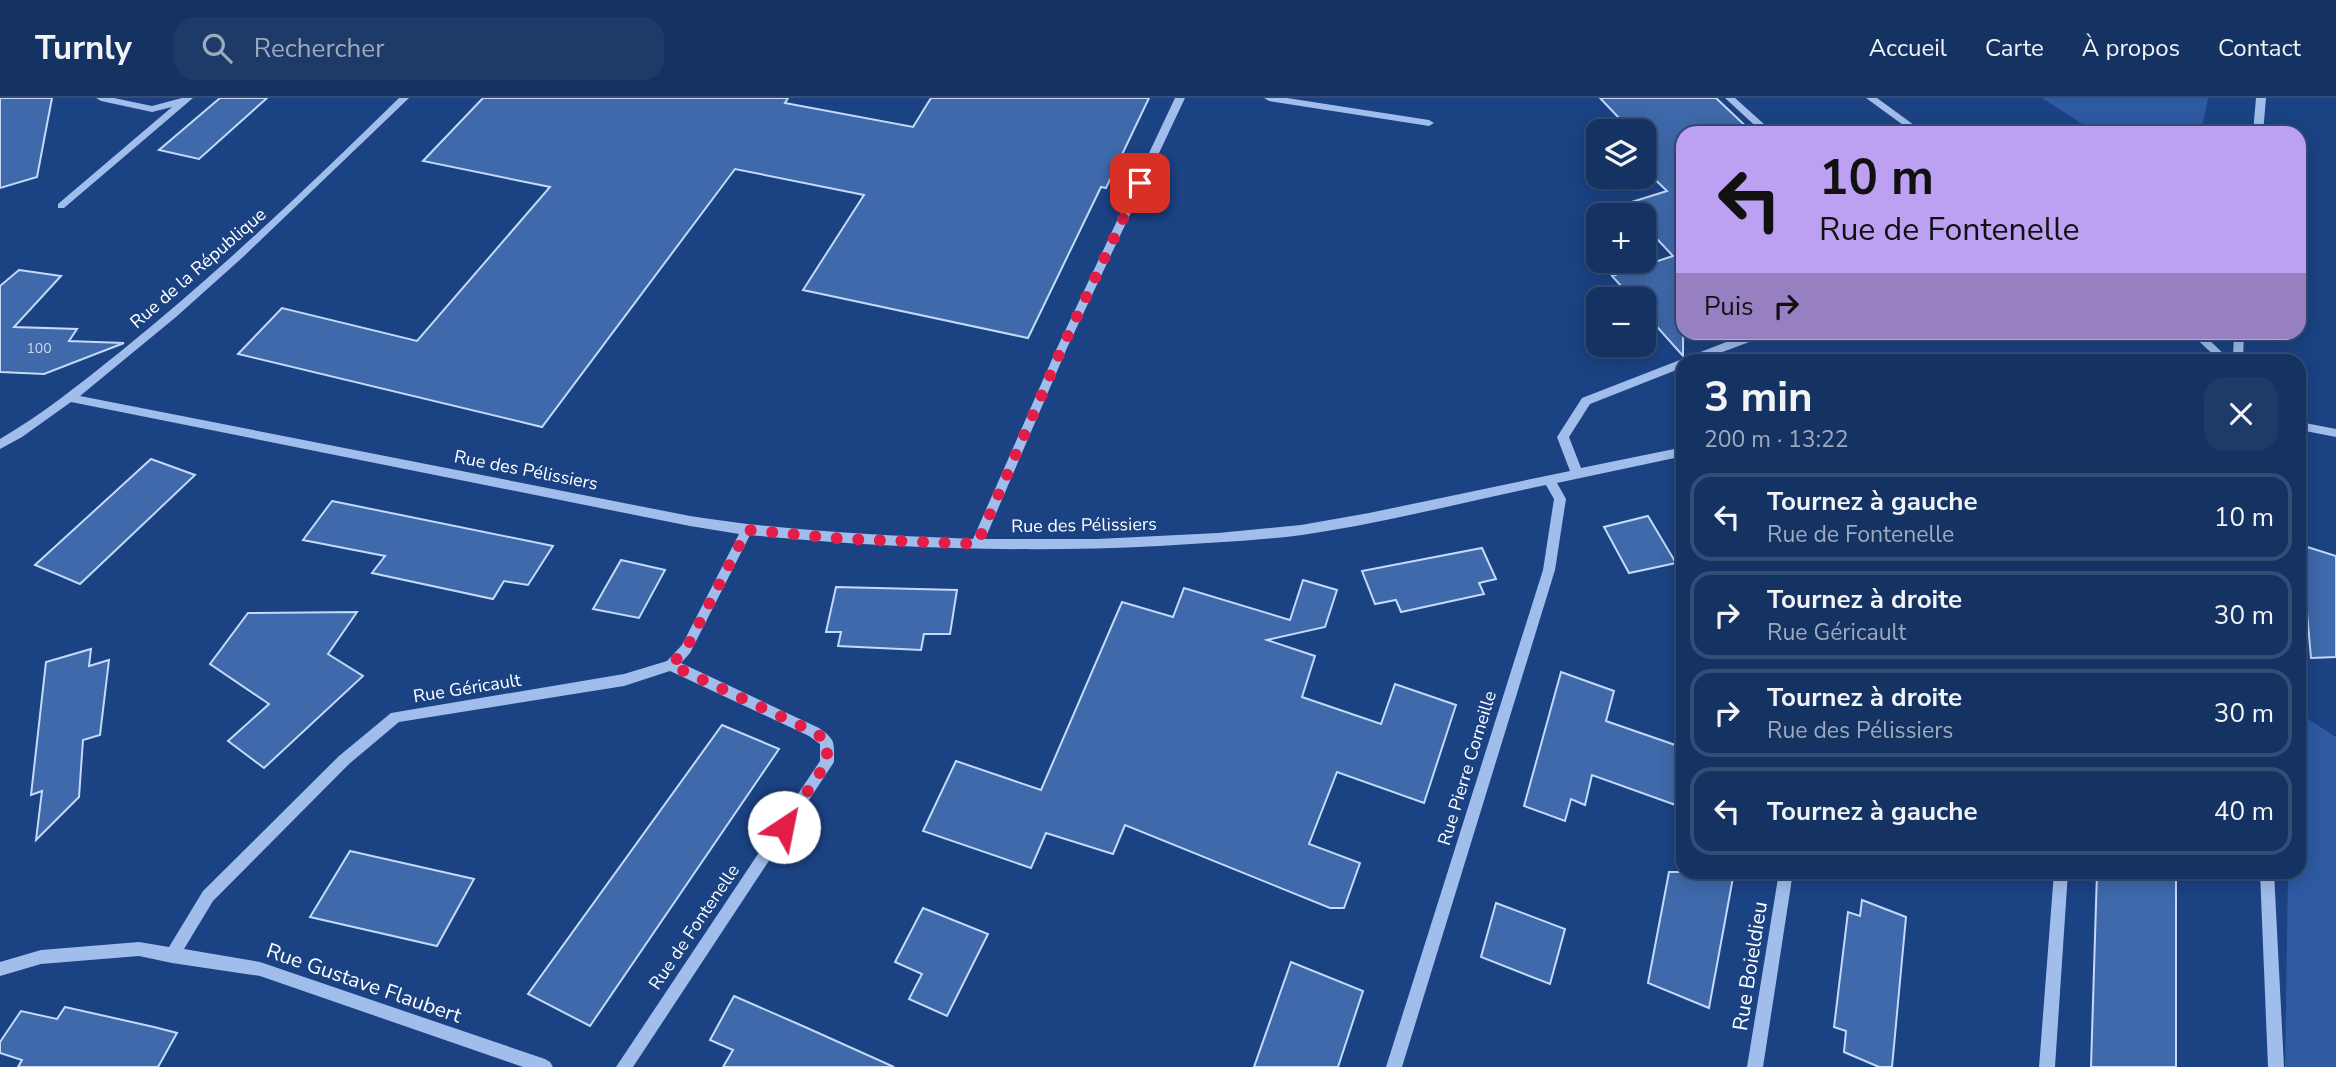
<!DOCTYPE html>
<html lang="fr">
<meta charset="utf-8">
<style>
body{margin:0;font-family:"Nunito Sans",sans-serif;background:#1d3a68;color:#f1f3f6;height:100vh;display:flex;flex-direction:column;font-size:26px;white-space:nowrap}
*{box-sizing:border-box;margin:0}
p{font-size:23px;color:#9daabe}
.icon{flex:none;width:38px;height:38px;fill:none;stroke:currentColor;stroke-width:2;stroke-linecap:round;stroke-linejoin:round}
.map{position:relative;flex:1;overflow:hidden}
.panel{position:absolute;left:1676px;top:256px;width:630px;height:525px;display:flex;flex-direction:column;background:#143262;border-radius:21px;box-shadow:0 4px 18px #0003,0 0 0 2px #334d77}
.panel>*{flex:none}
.guide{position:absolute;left:1676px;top:28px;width:630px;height:214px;border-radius:21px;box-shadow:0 4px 18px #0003,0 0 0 2px #334d77;background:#bca0f2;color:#111;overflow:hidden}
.buttons{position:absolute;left:1586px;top:21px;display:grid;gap:14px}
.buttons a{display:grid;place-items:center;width:70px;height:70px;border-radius:14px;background:#143262;box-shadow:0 4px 18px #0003,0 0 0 2px #334d77;font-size:35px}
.pin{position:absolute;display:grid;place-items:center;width:60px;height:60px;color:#fff;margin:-30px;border-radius:14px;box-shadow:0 4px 10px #0006}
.me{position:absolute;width:77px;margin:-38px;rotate:34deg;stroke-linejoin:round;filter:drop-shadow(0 0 5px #0008)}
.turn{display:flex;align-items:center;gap:24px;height:147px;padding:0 28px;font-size:32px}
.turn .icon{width:91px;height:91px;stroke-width:2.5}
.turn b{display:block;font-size:49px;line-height:60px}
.then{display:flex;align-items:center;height:66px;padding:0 28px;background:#0003;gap:14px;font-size:26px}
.round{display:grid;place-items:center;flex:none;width:74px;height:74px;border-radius:21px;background:#1d3a68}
.headline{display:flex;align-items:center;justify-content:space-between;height:119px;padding:0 28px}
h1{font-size:42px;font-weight:700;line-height:52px}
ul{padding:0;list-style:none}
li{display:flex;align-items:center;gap:21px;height:88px;margin:0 14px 10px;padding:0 14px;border:4px solid #334d77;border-radius:21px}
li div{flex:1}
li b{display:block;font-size:26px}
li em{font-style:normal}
header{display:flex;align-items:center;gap:42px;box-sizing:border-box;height:98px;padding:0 35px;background:#143262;border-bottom:2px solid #334d77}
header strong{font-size:33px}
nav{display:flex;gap:38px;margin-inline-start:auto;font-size:24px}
.search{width:490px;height:63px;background:#1d3a68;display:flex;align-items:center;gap:18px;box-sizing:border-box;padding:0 24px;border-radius:21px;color:#9daabe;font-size:26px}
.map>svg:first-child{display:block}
.green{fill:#2e5aa2}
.building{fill:#3f69aa;stroke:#c5d9f8;stroke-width:2}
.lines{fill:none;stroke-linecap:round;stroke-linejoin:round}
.minor{fill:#a0bdeb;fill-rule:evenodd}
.route{stroke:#e11d48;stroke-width:12;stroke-dasharray:0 21.6}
.labels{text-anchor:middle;stroke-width:6;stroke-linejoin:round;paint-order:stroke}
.number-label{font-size:14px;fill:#cfdaea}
.street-label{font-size:18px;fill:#fff;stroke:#1b4283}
.near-street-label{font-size:21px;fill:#fff;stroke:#1b4283}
</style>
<header>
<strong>Turnly</strong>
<div class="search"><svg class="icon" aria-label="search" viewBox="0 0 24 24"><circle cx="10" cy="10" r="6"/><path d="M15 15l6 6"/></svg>Rechercher</div>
<nav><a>Accueil</a><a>Carte</a><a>À propos</a><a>Contact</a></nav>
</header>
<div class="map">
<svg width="2336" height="969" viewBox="0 0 2336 969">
<rect width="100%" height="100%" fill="#1b4283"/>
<!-- green -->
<g class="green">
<polygon points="2042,0 2208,0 2201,35 2096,35"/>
<polygon points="2300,616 2336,639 2336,969 2285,969 2288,774 2300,774"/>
</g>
<!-- building -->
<g class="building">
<polygon points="0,0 52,0 37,79 0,90"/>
<polygon points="220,0 267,0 199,61 159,52"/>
<polygon points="483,0 788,0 785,5 913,29 931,0 1149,0 1106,90 1101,89 1028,240 803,192 864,97 735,71 542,329 238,256 282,210 417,243 550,89 423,63"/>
<polygon points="1600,0 1716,0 1753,35 1684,35 1683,258 1643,213 1643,201 1633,201 1612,178 1673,158 1643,126 1643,117 1635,117 1625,106 1667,93 1643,70 1643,33 1608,33 1602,26 1620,21"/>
<polygon points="19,172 61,178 14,229 77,231 69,243 124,245 44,276 0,274 0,188"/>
<polygon points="151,361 195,377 80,486 35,467"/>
<polygon points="332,403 386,414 553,448 528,487 504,483 493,501 372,475 385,458 303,442"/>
<polygon points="1648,418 1676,465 1629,475 1604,429"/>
<polygon points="2301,447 2336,458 2336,559 2311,560"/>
<polygon points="1482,450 1496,481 1479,485 1484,496 1401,514 1396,502 1375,506 1362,473"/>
<polygon points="621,462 665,472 639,520 593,511"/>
<polygon points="1303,482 1337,492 1325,529 1267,542 1315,558 1302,599 1381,626 1395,586 1456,607 1424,705 1337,674 1309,746 1360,765 1344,810 1330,810 1125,727 1113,756 1046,735 1031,770 923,733 956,663 1041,692 1122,504 1173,519 1184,490 1290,522"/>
<polygon points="836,489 957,492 950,536 924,536 921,552 838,548 841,534 826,534"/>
<polygon points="357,514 328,556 363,578 264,670 228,643 269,606 210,566 248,515"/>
<polygon points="91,551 89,568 109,562 100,637 83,642 79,699 36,742 42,693 31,697 46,564"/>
<polygon points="1561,574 1614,593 1606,623 1684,650 1684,710 1592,677 1585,707 1571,701 1565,723 1524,708"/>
<polygon points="722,627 779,651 590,928 528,896"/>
<polygon points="350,753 474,781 437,848 310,819"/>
<polygon points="1669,774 1734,774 1709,910 1648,885"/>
<polygon points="2097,774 2160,774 2176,779 2176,969 2091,969"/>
<polygon points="1862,802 1906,819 1892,969 1879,969 1844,954 1846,933 1834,929 1848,814 1860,818"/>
<polygon points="1496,805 1565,831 1550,886 1481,859"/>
<polygon points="923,810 988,836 947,918 909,901 922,876 895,864"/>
<polygon points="1291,864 1363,893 1338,969 1254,969"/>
<polygon points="734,898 805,929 894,969 723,969 733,952 710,942"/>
<polygon points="65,909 154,929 177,935 158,969 18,969 22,962 0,955 0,944 21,913 57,921"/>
</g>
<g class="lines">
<!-- minor -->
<g class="minor">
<polygon points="96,0 114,0 152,8 182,0 193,0 64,110 58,110 58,106 172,9 152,14 101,3"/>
<path d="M399 0H409L243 159 176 219 80 298 690 418C784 433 878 437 973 441L1057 250 1175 0H1185L1067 250 985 441H1097L1218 435 1301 427 1369 415 1570 373 1557 339 1582 300 1752 234H1769L1768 237 1701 262H1684V269L1590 306 1569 339 1581 370 1684 349V358L1557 385 1566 401 1555 472 1402 969H1386L1543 472 1554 401 1546 387C1465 404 1384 425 1302 437 1255 443 1206 445 1159 448 1022 455 886 450 750 437L690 555 681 565 819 630C836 642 834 644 834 664L633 969H616L820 663V646L809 638 670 573 624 588 399 624 349 666 213 803 184 851 260 864 545 961 550 964 553 969H523L260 878 172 865 139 858 41 866 0 878V864L41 852 139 844 169 849 203 793 339 658 391 615 624 576 667 563 682 547 739 436 690 428 71 304 22 339 0 351V341C43 316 81 285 120 254 218 175 309 88 399 0Z"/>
<polygon points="1264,0 1287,0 1429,22 1434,25 1429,28 1269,3"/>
<polygon points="1725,0 1735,0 1774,35 1763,35"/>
<polygon points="1866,0 1877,0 1925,35 1914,35"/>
<polygon points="2256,0 2266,0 2263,35 2253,35"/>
<polygon points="2189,234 2201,234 2230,262 2219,262"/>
<polygon points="2234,234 2244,234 2243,262 2233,262"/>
<polygon points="2300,324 2336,331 2336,339 2300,332"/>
<polygon points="1779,774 1793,774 1763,969 1747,969"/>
<polygon points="2054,774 2068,774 2055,969 2039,969"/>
<polygon points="2260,774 2274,774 2284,969 2268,969"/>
</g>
</g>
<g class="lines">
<!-- route -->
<polyline class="route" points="784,729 827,664 827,643 814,634 671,567 686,551 747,432 846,441 977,446 1062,250 1140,85"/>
</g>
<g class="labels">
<!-- number labels -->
<g class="number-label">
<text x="39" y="255">100</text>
</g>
<!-- street labels -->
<g class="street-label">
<text transform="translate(198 170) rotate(-41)" y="6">Rue de la République</text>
<text transform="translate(526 372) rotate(11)" y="6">Rue des Pélissiers</text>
<text transform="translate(1084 427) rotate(-1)" y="6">Rue des Pélissiers</text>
<text transform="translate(467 590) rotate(-9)" y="6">Rue Géricault</text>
<text transform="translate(1467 670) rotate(-73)" y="6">Rue Pierre Corneille</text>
<text transform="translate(694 829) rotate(-56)" y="6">Rue de Fontenelle</text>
</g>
<!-- near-street labels -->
<g class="near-street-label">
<text transform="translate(1750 868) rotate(-81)" y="7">Rue Boieldieu</text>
<text transform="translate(364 885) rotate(19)" y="7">Rue Gustave Flaubert</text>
</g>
</g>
</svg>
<div class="buttons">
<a><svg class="icon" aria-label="layers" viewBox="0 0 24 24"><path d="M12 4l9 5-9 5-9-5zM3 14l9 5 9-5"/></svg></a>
<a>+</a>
<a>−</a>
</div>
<div class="pin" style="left:1140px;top:85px;background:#d93025"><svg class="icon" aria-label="arrive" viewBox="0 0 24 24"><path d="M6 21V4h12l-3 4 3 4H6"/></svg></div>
<svg class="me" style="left:784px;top:729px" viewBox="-20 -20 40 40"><circle r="19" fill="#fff"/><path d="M0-13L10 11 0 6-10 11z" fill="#e11d48"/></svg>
<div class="guide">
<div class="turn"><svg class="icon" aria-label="left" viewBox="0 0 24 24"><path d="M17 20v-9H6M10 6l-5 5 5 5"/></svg><div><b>10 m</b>Rue de Fontenelle</div></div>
<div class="then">Puis<svg class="icon" aria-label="right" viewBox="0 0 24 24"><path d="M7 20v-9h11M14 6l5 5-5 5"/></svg></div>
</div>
<section class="panel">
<div class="headline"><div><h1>3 min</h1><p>200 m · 13:22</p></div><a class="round"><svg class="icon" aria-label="close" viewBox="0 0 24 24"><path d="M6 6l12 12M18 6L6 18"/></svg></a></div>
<ul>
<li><svg class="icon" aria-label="left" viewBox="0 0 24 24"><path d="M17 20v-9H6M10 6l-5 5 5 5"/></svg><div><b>Tournez à gauche</b><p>Rue de Fontenelle</p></div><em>10 m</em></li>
<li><svg class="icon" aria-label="right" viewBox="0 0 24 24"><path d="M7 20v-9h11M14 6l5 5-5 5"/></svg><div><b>Tournez à droite</b><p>Rue Géricault</p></div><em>30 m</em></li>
<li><svg class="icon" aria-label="right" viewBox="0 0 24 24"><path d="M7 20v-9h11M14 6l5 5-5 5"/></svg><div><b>Tournez à droite</b><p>Rue des Pélissiers</p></div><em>30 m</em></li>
<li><svg class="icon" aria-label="left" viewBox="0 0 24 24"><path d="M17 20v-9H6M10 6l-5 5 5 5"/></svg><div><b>Tournez à gauche</b></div><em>40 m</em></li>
</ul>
</section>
</div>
